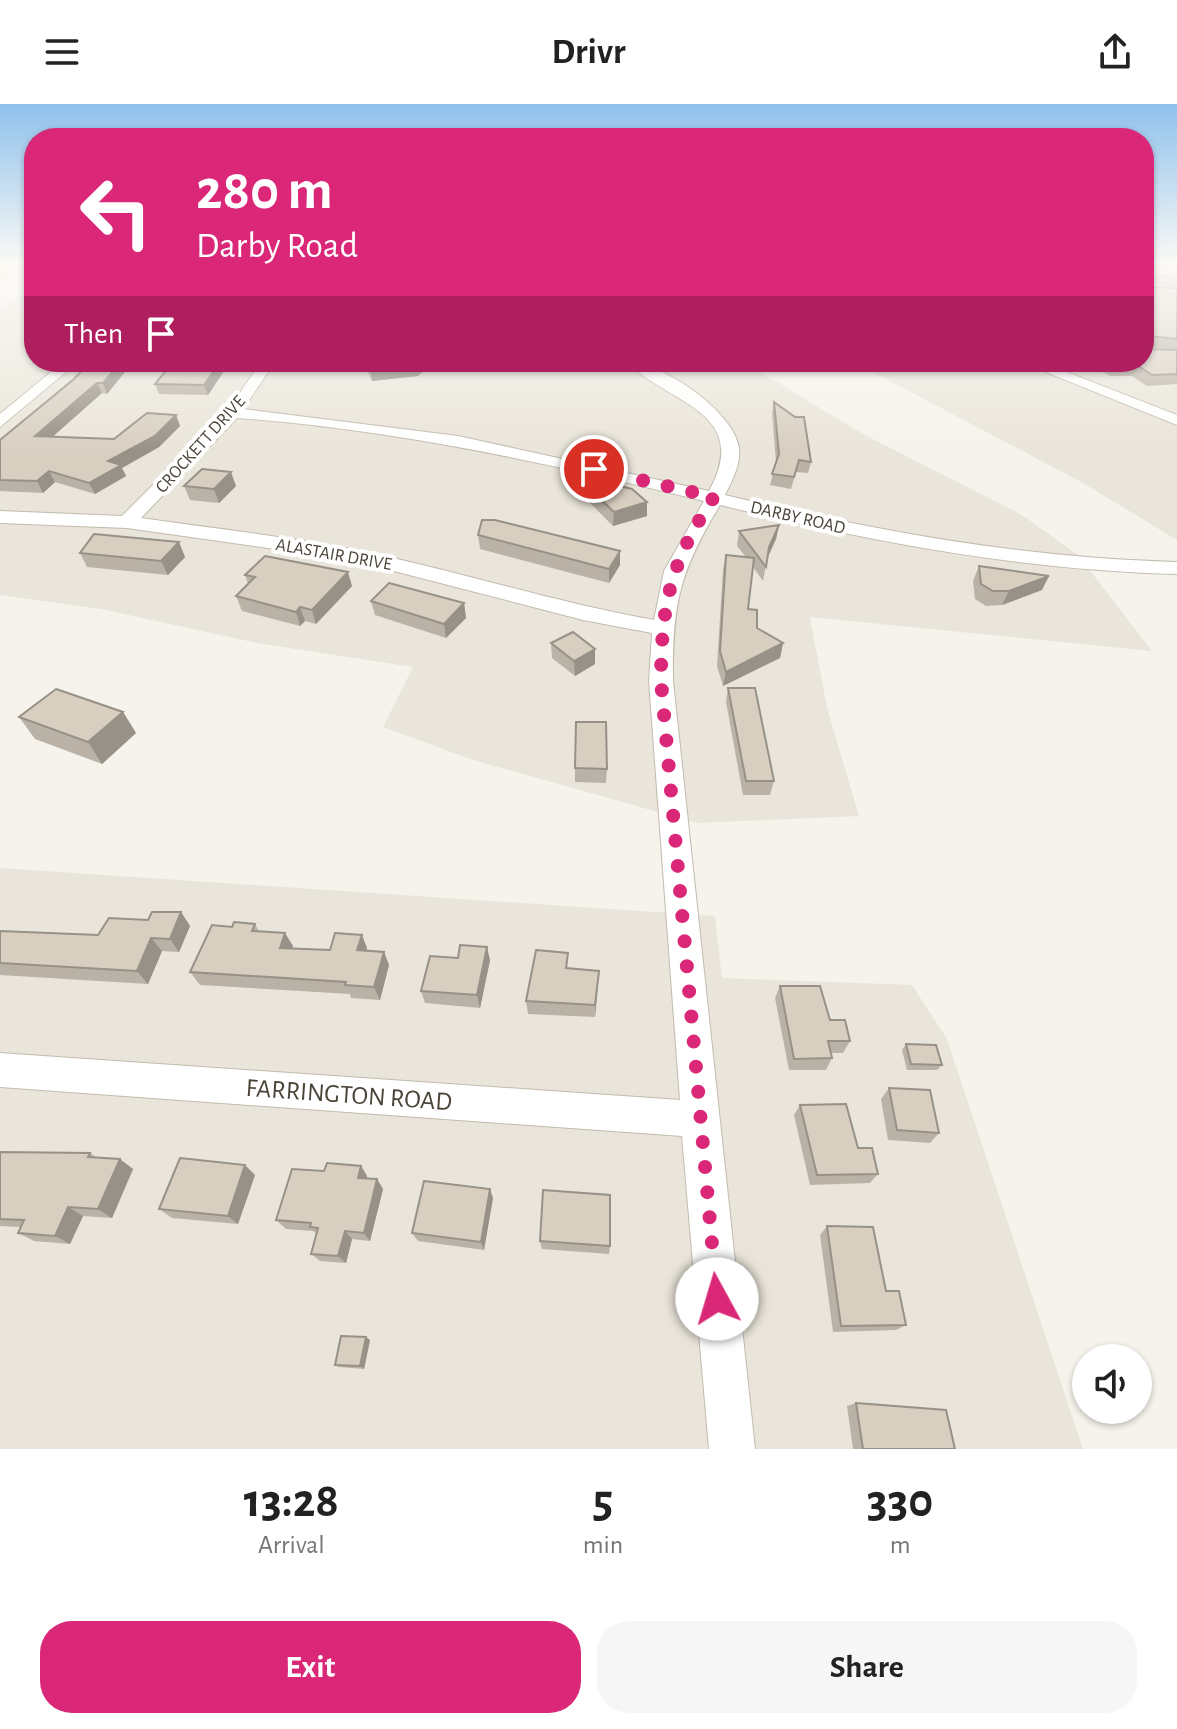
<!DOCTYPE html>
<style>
body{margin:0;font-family:"Alegreya Sans",sans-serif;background:#f6f6f6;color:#222;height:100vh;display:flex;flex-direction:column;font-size:30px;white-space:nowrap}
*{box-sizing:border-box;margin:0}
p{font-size:26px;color:#767676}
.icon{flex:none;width:44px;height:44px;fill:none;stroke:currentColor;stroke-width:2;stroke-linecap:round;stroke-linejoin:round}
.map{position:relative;height:1345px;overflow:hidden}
.sheet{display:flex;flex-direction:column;background:#fff;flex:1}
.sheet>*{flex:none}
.hud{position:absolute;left:24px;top:24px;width:1130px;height:244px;border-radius:32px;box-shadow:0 2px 6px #0004;background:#db2777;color:#fff;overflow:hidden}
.controls{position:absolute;left:1072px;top:1240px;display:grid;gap:16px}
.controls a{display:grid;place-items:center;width:80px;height:80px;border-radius:50%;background:#fff;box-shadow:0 2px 6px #0004;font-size:40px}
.pin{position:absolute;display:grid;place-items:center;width:68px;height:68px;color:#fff;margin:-34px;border:4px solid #fff;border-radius:50%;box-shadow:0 2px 8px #0007}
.me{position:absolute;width:88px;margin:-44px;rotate:354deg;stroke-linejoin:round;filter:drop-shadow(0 0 6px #0008)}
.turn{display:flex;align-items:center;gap:28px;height:168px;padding:0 40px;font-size:36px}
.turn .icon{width:104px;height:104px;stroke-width:2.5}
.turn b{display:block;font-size:56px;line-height:68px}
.then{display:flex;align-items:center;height:76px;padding:0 40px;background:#0003;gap:16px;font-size:30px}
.eta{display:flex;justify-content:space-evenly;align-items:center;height:136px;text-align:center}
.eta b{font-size:48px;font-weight:600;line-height:56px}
.primary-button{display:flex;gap:16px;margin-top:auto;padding:16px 40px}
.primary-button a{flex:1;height:92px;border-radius:32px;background:#db2777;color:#fff;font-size:32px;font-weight:600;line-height:92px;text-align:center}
.primary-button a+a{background:#f6f6f6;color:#222}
header{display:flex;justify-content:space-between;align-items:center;height:104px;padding:0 40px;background:#fff;font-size:36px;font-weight:600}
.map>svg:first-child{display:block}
.residential{fill:#eae5da}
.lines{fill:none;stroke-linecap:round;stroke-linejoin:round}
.street-casing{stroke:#c2bbae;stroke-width:2}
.highway-casing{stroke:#e0a43c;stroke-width:2}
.street{fill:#fff;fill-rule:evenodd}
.highway{fill:#ffcf6e;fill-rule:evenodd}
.wall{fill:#bab2a6}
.shaded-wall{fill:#979187}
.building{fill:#d8cfc1;stroke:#979187;stroke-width:2}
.route{stroke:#db2777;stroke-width:14;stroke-dasharray:0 25.2}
.labels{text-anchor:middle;stroke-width:8;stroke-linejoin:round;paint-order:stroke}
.far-street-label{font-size:18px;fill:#4b4439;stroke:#fff}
.near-street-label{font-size:26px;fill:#4b4439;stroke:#fff}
</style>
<header><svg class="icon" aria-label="menu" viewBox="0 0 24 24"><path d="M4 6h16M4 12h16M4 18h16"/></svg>Drivr<svg class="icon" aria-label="share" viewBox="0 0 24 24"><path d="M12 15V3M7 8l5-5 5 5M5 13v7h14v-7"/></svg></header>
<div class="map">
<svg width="1177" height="1345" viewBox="0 0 1177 1345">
<rect width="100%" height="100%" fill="#f6f3ec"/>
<!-- residential -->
<g class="residential">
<polygon points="1144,160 1177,160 1177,436 1083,379 854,258 1144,258"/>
<polygon points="34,179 34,258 744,258 863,330 1022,411 1078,451 1152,547 810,513 827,604 859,712 697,719 473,656 383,623 413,563 257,539 101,505 0,491 0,205"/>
<polygon points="0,764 715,812 722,874 912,881 947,935 1083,1345 0,1345"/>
</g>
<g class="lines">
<defs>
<g id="street">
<polygon points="63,258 78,258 0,323 0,310"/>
<path d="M261 258H275L243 305 458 332 709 387C753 307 668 300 627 258 661 258 734 307 739 344 741 360 732 377 725 391 875 427 1023 454 1177 458V470C1021 466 872 438 720 401 680 467 672 499 673 577L755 1345H709L682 1032 0 983V949L680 996 649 577 652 529 583 516 390 466 318 451 127 424 0 419V407L122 412 228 306ZM237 314C396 326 549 359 704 397L664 467 654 516C565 500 480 474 393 454 310 435 225 426 141 414Z"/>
<polygon points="1021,258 1041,258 1177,311 1177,321"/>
</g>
<polygon id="highway" points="0,160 18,160 0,172"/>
</defs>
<!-- street casing -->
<use href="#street" class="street-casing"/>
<!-- highway casing -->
<use href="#highway" class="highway-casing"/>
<!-- street -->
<use href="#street" class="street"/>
<!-- highway -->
<use href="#highway" class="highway"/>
</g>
<!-- wall -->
<g class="wall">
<polygon points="1144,160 1177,160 1177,183 1147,180 1146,183 1177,184 1177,246 1147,243 1147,245 1177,246 1177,280 1147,282 1132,272 1110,272 1085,258 1144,258"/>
<polygon points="90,258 133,258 107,290 102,289 53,332 114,335 176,311 180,322 159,343 122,364 126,372 95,390 55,378 43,389 0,387 0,336 74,275"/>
<polygon points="173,258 230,258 208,291 159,290 155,280"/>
<polygon points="363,258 433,258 418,272 372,277"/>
<polygon points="774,298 811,358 808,369 796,368 791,385 770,381 776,358 772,309"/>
<polygon points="575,371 647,412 613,422 575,384"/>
<polygon points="184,382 236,382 219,399 190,396"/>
<polygon points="779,421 776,435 767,455 763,477 753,463 748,505 757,524 783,539 780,554 723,582 717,562 723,465 726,451 746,453 737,442 739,427"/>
<polygon points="478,431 620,461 609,479 480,445"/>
<polygon points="80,449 185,453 168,471 87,463"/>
<polygon points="979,462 1042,486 1002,501 986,502 975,495 973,477"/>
<polygon points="245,471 352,482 316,520 305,517 300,522 242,507 236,492 248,480"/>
<polygon points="371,497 464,499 466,514 446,534 375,511"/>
<polygon points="551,539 595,545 595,560 575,572 552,554"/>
<polygon points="728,584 774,677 770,691 743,691 726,598"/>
<polygon points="123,608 136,629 102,660 35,635 19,613"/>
<polygon points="575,664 607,665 606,679 575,678"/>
<polygon points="181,808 190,822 179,848 162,847 148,880 0,871 0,827 98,831 148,816"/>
<polygon points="255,820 259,827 293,842 292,844 330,846 367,844 366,846 384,848 389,861 380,896 351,894 350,890 200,881 190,868 232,823"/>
<polygon points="490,856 480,904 425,899 421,887"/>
<polygon points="568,864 599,867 595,913 528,910 526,897"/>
<polygon points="780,882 830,916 850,937 843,949 831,949 832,954 826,966 789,966 775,894"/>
<polygon points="906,940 942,961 937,966 907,966 902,946"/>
<polygon points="889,984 939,1029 930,1039 888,1036 881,995"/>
<polygon points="800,1001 858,1044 878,1070 870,1079 810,1081 794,1011"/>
<polygon points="0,1048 90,1049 96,1053 133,1065 112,1114 83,1112 70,1140 34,1137 18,1129 21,1123 0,1122"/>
<polygon points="361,1062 367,1072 367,1074 377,1075 383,1085 370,1137 352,1135 346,1159 320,1157 311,1150 317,1130 313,1127 286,1125 276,1116 324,1067"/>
<polygon points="255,1071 238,1120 172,1114 159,1105"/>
<polygon points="493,1094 484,1146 418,1137 412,1129"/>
<polygon points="827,1122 906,1221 896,1226 833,1228 820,1131"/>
<polygon points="540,1137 610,1142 609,1150 542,1145"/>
<polygon points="370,1236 364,1265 339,1263 335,1261"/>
<polygon points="856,1299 955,1345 853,1345 847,1302"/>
</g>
<!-- shaded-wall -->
<g class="shaded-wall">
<polygon points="121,258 133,258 107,290 103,279"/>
<polygon points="220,258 230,258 208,291 204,281"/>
<polygon points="422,258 433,258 418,272 372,277 371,268"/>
<polygon points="97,279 102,289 41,343 35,332"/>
<polygon points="176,311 180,322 159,343 122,364 126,372 95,390 89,379 108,357"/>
<polygon points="49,367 55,378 43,389 37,377"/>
<polygon points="231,368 236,382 219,399 214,385"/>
<polygon points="647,398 647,412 613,422 614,408"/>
<polygon points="779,421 776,435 766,457 769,443"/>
<polygon points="179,438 185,453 168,471 161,457"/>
<polygon points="620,447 620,461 609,479 609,465"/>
<polygon points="348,468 352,482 316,520 312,506"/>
<polygon points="1049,472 1042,486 1002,501 1009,487"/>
<polygon points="464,499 466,514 446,534 444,520"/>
<polygon points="300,503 305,517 300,522 296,508"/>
<polygon points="783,539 780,554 723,582 726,568"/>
<polygon points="595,545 595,560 575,572 574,557"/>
<polygon points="123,608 136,629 102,660 88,638"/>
<polygon points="181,808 190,822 179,848 170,835"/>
<polygon points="285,829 293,842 287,857 280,844"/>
<polygon points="362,831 367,844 363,859 357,846"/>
<polygon points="151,834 162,847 148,880 137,867"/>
<polygon points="487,843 490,856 480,904 477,891"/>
<polygon points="384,848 389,861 380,896 374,883"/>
<polygon points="599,867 598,880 595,913 595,901"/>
<polygon points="120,1055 133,1065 112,1114 98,1105"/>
<polygon points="245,1061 255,1071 238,1120 228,1112"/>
<polygon points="361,1062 367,1072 365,1083 358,1074"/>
<polygon points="377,1075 383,1085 370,1137 364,1129"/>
<polygon points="490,1085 493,1094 484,1146 481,1138"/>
<polygon points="68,1103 83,1112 70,1140 55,1132"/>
<polygon points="345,1127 352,1135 346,1159 338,1152"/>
<polygon points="366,1233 370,1236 364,1265 360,1262"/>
</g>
<!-- building -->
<g class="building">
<polygon points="1144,160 1177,160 1177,173 1148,170 1146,183 1177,184 1177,235 1149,232 1147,245 1177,246 1177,270 1152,271 1137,261 1115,261 1109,258 1144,258"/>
<polygon points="90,258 121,258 103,279 97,279 35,332 114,335 147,309 176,311 155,332 108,357 121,361 89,379 49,367 37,377 0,376 0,336 74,275"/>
<polygon points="173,258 220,258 204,281 155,280"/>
<polygon points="366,258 422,258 417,263 371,268"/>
<polygon points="774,298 795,313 804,313 811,358 799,356 794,373 772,370 779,350"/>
<polygon points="202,365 231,368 214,385 184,382"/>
<polygon points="575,371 632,385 647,398 614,408"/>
<polygon points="482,416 495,416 620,447 609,465 478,431"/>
<polygon points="779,421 769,443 766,463 739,427"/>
<polygon points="94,430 179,438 161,457 80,449"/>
<polygon points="726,451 754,454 748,505 757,506 757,524 783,539 726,568 720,547"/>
<polygon points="265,452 348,468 312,506 300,503 296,508 236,492 255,473 245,471"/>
<polygon points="979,462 1049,472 1009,487 993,487 981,480"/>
<polygon points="389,479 464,499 444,520 371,497"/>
<polygon points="573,528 595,545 574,557 551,539"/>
<polygon points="728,584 755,584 774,677 746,677"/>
<polygon points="56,585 123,608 88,638 19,613"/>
<polygon points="576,618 606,618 607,665 575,664"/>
<polygon points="152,808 181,808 170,835 151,834 137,867 0,859 0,827 98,831 109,814 148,816"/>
<polygon points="234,818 255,820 252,827 285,829 280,844 330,846 335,829 362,831 357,846 384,848 374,883 345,881 346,878 190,868 212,821 232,823"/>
<polygon points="460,841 487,843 477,891 421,887 430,852 458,854"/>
<polygon points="536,846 568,849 566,864 599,867 595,901 526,897"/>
<polygon points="780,882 820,882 830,916 845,916 850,937 828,937 832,954 794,955"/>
<polygon points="906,940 936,941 942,961 911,960"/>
<polygon points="889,984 930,986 939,1029 897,1026"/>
<polygon points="846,1000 858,1044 872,1044 878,1070 817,1071 800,1001"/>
<polygon points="0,1048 90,1049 88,1053 120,1055 98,1105 68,1103 55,1132 18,1129 24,1116 0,1115"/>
<polygon points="180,1054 245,1061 228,1112 159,1105"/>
<polygon points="327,1059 361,1062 358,1074 377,1075 364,1129 345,1127 338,1152 311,1150 318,1124 310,1123 311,1119 276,1116 292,1065 324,1067"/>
<polygon points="424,1077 490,1085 481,1138 412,1129"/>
<polygon points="543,1086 610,1091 610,1142 540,1137"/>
<polygon points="827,1122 873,1123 886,1187 899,1187 906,1221 841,1222"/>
<polygon points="341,1232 366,1233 360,1262 335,1261"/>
<polygon points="856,1299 946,1306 955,1345 863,1345"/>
</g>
<!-- sky -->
<linearGradient id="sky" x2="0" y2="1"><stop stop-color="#8fc1ec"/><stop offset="0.46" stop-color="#fbfaf6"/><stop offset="1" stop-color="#fbfaf6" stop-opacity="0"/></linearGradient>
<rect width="1177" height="348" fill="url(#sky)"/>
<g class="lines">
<!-- route -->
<path class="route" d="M594 365 714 393C671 457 661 500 661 577L717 1195"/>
</g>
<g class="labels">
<!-- far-street labels -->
<g class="far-street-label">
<text transform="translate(200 340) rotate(-48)" y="6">CROCKETT DRIVE</text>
<text transform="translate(798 413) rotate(13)" y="6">DARBY ROAD</text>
<text transform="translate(334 450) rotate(10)" y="6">ALASTAIR DRIVE</text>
</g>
<!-- near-street labels -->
<g class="near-street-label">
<text transform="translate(349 990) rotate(4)" y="9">FARRINGTON ROAD</text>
</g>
</g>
</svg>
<div class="controls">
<a><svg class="icon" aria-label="sound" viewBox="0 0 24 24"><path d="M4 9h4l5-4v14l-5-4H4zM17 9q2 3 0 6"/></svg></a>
</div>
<div class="pin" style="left:594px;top:365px;background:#d93025"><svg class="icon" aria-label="arrive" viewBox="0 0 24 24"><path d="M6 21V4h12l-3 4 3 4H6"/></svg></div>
<svg class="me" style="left:717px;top:1195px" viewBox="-20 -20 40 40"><circle r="19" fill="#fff"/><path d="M0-13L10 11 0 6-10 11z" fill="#db2777"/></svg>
<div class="hud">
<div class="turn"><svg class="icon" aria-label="left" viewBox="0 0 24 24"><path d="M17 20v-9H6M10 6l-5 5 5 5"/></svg><div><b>280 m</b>Darby Road</div></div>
<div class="then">Then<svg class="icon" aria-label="arrive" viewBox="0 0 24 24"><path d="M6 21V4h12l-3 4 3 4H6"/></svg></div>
</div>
</div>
<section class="sheet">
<div class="eta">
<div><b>13:28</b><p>Arrival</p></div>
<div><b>5</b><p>min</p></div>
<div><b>330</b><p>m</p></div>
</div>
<div class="primary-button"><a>Exit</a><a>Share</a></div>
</section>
